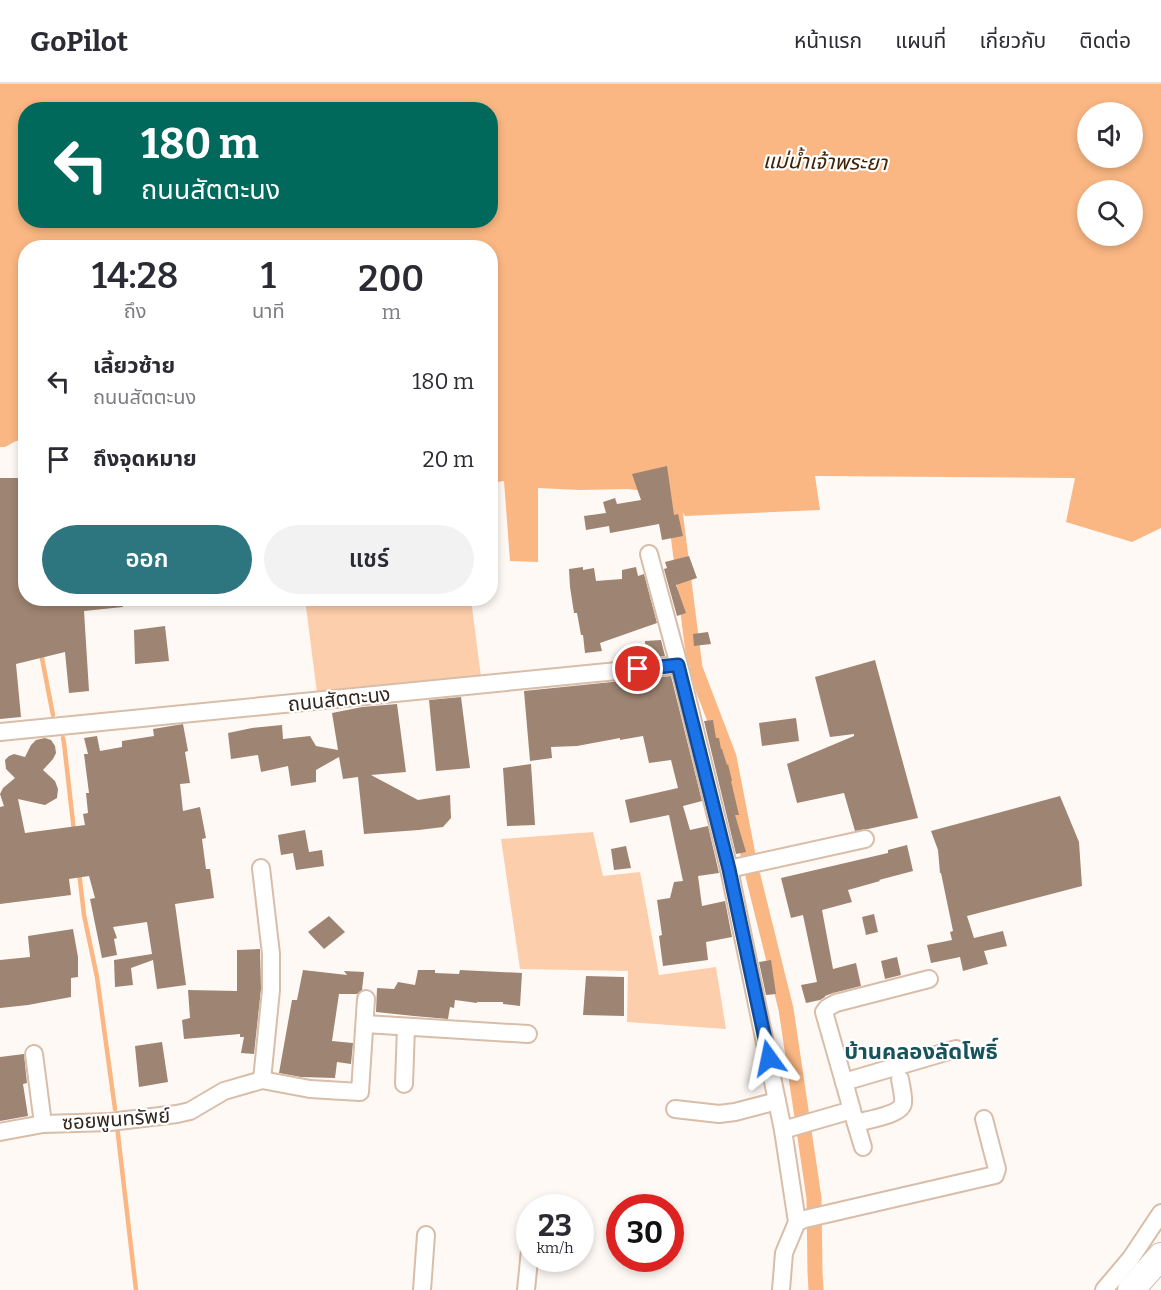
<!DOCTYPE html>
<html lang="th">
<meta charset="utf-8">
<style>
body{margin:0;font-family:Bitter,"Noto Sans Thai",serif;background:#f2f2f3;color:#2b2b33;height:100vh;display:flex;flex-direction:column;font-size:22px;white-space:nowrap}
*{box-sizing:border-box;margin:0}
p{font-size:20px;color:#7c7c81}
.icon{flex:none;width:33px;height:33px;fill:none;stroke:currentColor;stroke-width:2;stroke-linecap:round;stroke-linejoin:round}
.map{position:relative;flex:1;overflow:hidden}
.details{position:absolute;left:18px;top:156px;width:480px;height:366px;display:flex;flex-direction:column;background:#fff;border-radius:24px;box-shadow:0 3px 9px #0003}
.details>*{flex:none}
.banner{position:absolute;left:18px;top:18px;width:480px;height:126px;border-radius:24px;box-shadow:0 3px 9px #0003;background:#00695c;color:#fff;overflow:hidden}
.fabs{position:absolute;left:1077px;top:18px;display:grid;gap:12px}
.fabs a{display:grid;place-items:center;width:66px;height:66px;border-radius:50%;background:#fff;box-shadow:0 3px 9px #0003;font-size:30px}
.speed{position:absolute;left:516px;top:1110px;display:flex;gap:12px;font-size:30px;font-weight:700;text-align:center}
.speed>*{display:grid;place-content:center;width:78px;height:78px;border-radius:50%;background:#fff;box-shadow:0 3px 9px #0003;line-height:1}
.speed small{font-size:15px;font-weight:400}
.speed .limit{border:9px solid #d22;background:#fff;color:#111}
.pin{position:absolute;display:grid;place-items:center;width:51px;height:51px;color:#fff;margin:-26px;border:3px solid #fff;border-radius:50%;box-shadow:0 2px 6px #0007}
.me{position:absolute;width:66px;margin:-33px;rotate:348deg;stroke-linejoin:round;filter:drop-shadow(0 0 4px #0008)}
.turn{display:flex;align-items:center;gap:21px;height:126px;padding:0 24px;font-size:27px}
.turn .icon{width:78px;height:78px;stroke-width:2.5}
.turn b{display:block;font-size:42px;line-height:51px}
.eta{display:flex;justify-content:space-evenly;align-items:center;height:102px;text-align:center}
.eta b{font-size:36px;font-weight:600;line-height:42px}
.button{display:flex;gap:12px;margin-top:auto;padding:12px 24px}
.button a{flex:1;height:69px;border-radius:36px;background:#2d757f;color:#fff;font-size:24px;font-weight:600;line-height:69px;text-align:center}
.button a+a{background:#f2f2f3;color:#2b2b33}
ul{padding:0;list-style:none}
li{display:flex;align-items:center;gap:18px;height:78px;padding:0 24px}
li div{flex:1}
li b{display:block;font-size:22px}
li em{font-style:normal}
header{display:flex;align-items:center;gap:36px;box-sizing:border-box;height:84px;padding:0 30px;background:#fff;border-bottom:2px solid #e1e1e2}
header strong{font-size:28px}
nav{display:flex;gap:33px;margin-inline-start:auto;font-size:21px}
.map>svg:first-child{display:block}
.green{fill:#fdceab}
.water{fill:#fab783;fill-rule:evenodd}
.lines{fill:none;stroke-linecap:round;stroke-linejoin:round}
.stream{stroke:#fab783;stroke-width:4.5}
.canal{stroke:#fab783;stroke-width:15}
.building{fill:#9e8472}
.street-casing{stroke:#d8bda9;stroke-width:20}
.primary-casing{stroke:#d8bda9;stroke-width:28}
.street{stroke:#fff;stroke-width:16}
.primary{stroke:#fff;stroke-width:26}
.route-casing{stroke:#114b97;stroke-width:15}
.route{stroke:#1a73e8;stroke-width:10}
.labels{text-anchor:middle;stroke-width:4.5;stroke-linejoin:round;paint-order:stroke}
.street-label{font-size:20px;fill:#31271f;stroke:#fff}
.water-label{font-size:21px;font-style:italic;fill:#432306;stroke:#fff}
.quarter-label{font-size:22px;font-weight:bold;fill:#18535b;stroke:#fff}
</style>
<header>
<strong>GoPilot</strong>
<nav><a>หน้าแรก</a><a>แผนที่</a><a>เกี่ยวกับ</a><a>ติดต่อ</a></nav>
</header>
<div class="map">
<svg width="1161" height="1206" viewBox="0 0 1161 1206">
<rect width="100%" height="100%" fill="#fff9f5"/>
<!-- green -->
<g class="green">
<polygon points="305,515 471,515 481,593 317,609"/>
<polygon points="593,748 603,792 640,788 659,891 716,883 726,945 627,938 628,887 520,885 501,755"/>
</g>
<!-- water -->
<path class="water" d="M0 0H1161V444L1132 458 1066 438 1075 394 815 392 820 426 685 432 671 410 628 405 580 406 538 404V478L510 477 504 397 491 399 490 164H26L25 356 16 357 5 363H0ZM26 26H490V136H26ZM1088 28H1132V74H1088ZM1088 106H1132V152H1088Z"/>
<g class="lines">
<!-- stream -->
<g class="stream">
<polyline points="41,569 53,631"/>
<polyline points="63,654 64,659 74,747"/>
<polyline points="79,788 84,831 97,893 115,1025"/>
<polyline points="117,1042 136,1206"/>
</g>
<!-- canal -->
<g class="canal">
<polyline points="674,396 673,411 695,584 729,673 749,776"/>
<polyline points="753,792 786,925 814,1114 815,1188 816,1206"/>
</g>
</g>
<!-- building -->
<g class="building">
<polygon points="667,382 674,431 678,430 683,452 662,456 659,440 610,449 609,442 586,446 584,432 606,429 603,418 615,414 617,420 641,416 632,390"/>
<polygon points="0,394 26,394 26,514 123,514 123,523 84,527 89,607 69,609 65,568 16,580 21,633 0,635"/>
<polygon points="689,472 697,494 676,501 686,529 677,532 664,485 667,484 665,478"/>
<polygon points="583,483 583,486 594,484 596,497 622,495 622,486 636,483 638,492 644,490 657,539 600,559 602,567 585,569 583,551 581,551 577,529 574,529 570,503 569,485"/>
<polygon points="165,542 169,577 135,580 134,546"/>
<polygon points="708,548 711,560 694,562 693,550"/>
<polygon points="661,556 665,572 646,574 645,557"/>
<polygon points="875,576 918,734 868,745 855,747 844,709 797,719 787,680 854,652 854,650 830,653 815,593"/>
<polygon points="671,592 702,717 683,722 690,746 708,742 719,789 698,792 702,822 725,817 732,853 706,858 708,876 663,882 659,852 662,851 657,816 670,814 674,798 683,797 669,731 630,739 625,716 678,704 671,676 649,679 643,652 620,656 620,654 577,662 551,663 552,674 530,677 524,607"/>
<polygon points="461,613 470,684 436,687 429,616"/>
<polygon points="397,620 406,688 371,691 418,716 450,711 451,734 443,743 419,746 364,750 358,693 343,695 339,673 316,686 316,698 291,702 288,682 261,688 258,671 231,675 228,649 252,644 282,641 283,655 310,652 316,662 338,666 332,629 362,623"/>
<polygon points="796,634 799,657 762,662 759,639"/>
<polygon points="713,636 716,654 719,654 721,665 722,665 727,681 728,680 732,697 731,697 739,731 735,731 746,768 736,770 704,637"/>
<polygon points="183,640 188,667 185,668 190,699 180,700 183,727 200,723 206,754 202,755 206,785 210,785 214,814 175,820 186,901 157,905 153,876 131,884 133,901 115,903 114,876 152,870 147,838 113,843 117,854 114,855 117,871 102,874 90,815 95,814 89,792 69,795 71,811 0,820 0,723 4,722 0,710 3,704 15,694 6,685 5,676 9,672 14,670 25,673 31,661 36,656 45,654 51,656 55,662 56,669 53,675 43,686 55,697 58,705 57,714 45,721 18,715 25,749 85,741 83,730 88,729 86,709 89,709 84,670 88,670 84,654 97,652 100,667 122,663 122,657 154,652 153,645"/>
<polygon points="531,680 535,741 507,742 503,684"/>
<polygon points="1060,712 1079,758 1082,802 967,832 974,854 1003,847 1007,862 984,867 988,880 963,887 960,873 931,879 927,861 952,856 950,848 953,847 941,789 940,789 938,766 931,747"/>
<polygon points="305,746 309,768 322,766 324,782 296,786 293,769 281,771 278,751"/>
<polygon points="907,761 913,787 879,796 880,797 848,806 852,818 822,826 833,885 856,879 861,902 833,909 825,912 825,913 820,916 806,919 801,901 817,898 803,831 791,834 781,794 888,769 888,766"/>
<polygon points="626,762 631,784 614,786 611,765"/>
<polygon points="874,830 878,848 866,851 862,833"/>
<polygon points="329,832 345,848 324,865 308,848"/>
<polygon points="73,845 78,873 78,893 71,894 71,913 28,921 0,924 0,876 30,873 28,852"/>
<polygon points="260,865 261,905 254,970 241,969 244,953 240,953 240,950 184,955 182,936 190,934 188,906 237,907 237,866"/>
<polygon points="897,873 901,891 885,895 881,877"/>
<polygon points="771,876 776,910 766,911 759,878"/>
<polygon points="303,886 347,891 344,887 364,888 362,906 357,910 339,910 332,957 353,959 351,980 337,978 335,994 301,993 279,989 292,916 297,916"/>
<polygon points="418,886 435,886 435,889 459,890 460,886 522,889 520,922 503,920 503,918 477,918 477,919 455,916 454,924 450,923 448,935 414,932 376,928 377,904 394,905 398,898 415,901"/>
<polygon points="586,892 624,893 624,932 583,931"/>
<polygon points="162,958 168,998 139,1003 135,962"/>
<polygon points="24,970 27,999 23,1000 28,1032 0,1037 0,973"/>
</g>
<g class="lines">
<defs>
<g id="street">
<polyline points="649,470 681,589 729,785 783,1046 797,1138 784,1169 781,1206"/>
<polyline points="0,648 678,581"/>
<polyline points="261,784 271,870 271,906 262,996"/>
<polyline points="729,785 865,755"/>
<polyline points="365,940 528,950"/>
<polyline points="34,970 43,1040"/>
<polyline points="844,998 956,965"/>
<polyline points="404,1000 406,943"/>
<polyline points="675,1025 719,1030 735,1028 777,1017"/>
<polyline points="853,1030 863,1063"/>
<path d="M856 1039C866 1036 902 1031 903 1019 904 1012 901 1002 900 995"/>
<polyline points="783,1046 852,1026 824,928 827,924 836,919 929,895"/>
<polyline points="0,1048 43,1040 110,1038 177,1030 190,1027 224,1007 262,996 310,1005 360,1008 366,915"/>
<polyline points="797,1138 805,1135 995,1091 997,1085 984,1035"/>
<polyline points="422,1206 426,1151"/>
<polyline points="526,1206 530,1166"/>
<polyline points="1104,1206 1131,1174 1161,1129"/>
</g>
<polyline id="primary" points="1131,1206 1161,1172"/>
</defs>
<!-- street casing -->
<use href="#street" class="street-casing"/>
<!-- primary casing -->
<use href="#primary" class="primary-casing"/>
<!-- street -->
<use href="#street" class="street"/>
<!-- primary -->
<use href="#primary" class="primary"/>
</g>
<g class="lines">
<defs>
<polyline id="route" points="638,585 678,581 729,785 769,974"/>
</defs>
<!-- route casing -->
<use href="#route" class="route-casing"/>
<!-- route -->
<use href="#route" class="route"/>
</g>
<g class="labels">
<!-- street labels -->
<g class="street-label">
<text transform="translate(339 615) rotate(-6)" y="7">ถนนสัตตะนง</text>
<text transform="translate(116 1035) rotate(-4)" y="7">ซอยพูนทรัพย์</text>
</g>
<!-- water labels -->
<g class="water-label">
<text transform="translate(825 78) rotate(1)" y="7">แม่น้ำเจ้าพระยา</text>
</g>
<!-- quarter labels -->
<g class="quarter-label">
<text x="921" y="975">บ้านคลองลัดโพธิ์</text>
</g>
</g>
</svg>
<div class="fabs">
<a><svg class="icon" aria-label="sound" viewBox="0 0 24 24"><path d="M4 9h4l5-4v14l-5-4H4zM17 9q2 3 0 6"/></svg></a>
<a><svg class="icon" aria-label="search" viewBox="0 0 24 24"><circle cx="10" cy="10" r="6"/><path d="M15 15l6 6"/></svg></a>
</div>
<div class="speed"><div>23<small>km/h</small></div><div class="limit">30</div></div>
<div class="pin" style="left:638px;top:585px;background:#d93025"><svg class="icon" aria-label="arrive" viewBox="0 0 24 24"><path d="M6 21V4h12l-3 4 3 4H6"/></svg></div>
<svg class="me" style="left:769px;top:974px" viewBox="-20 -20 40 40"><path d="M0-17L14 15 0 8-14 15z" fill="#1a73e8" stroke="#fff" stroke-width="4"/></svg>
<div class="banner">
<div class="turn"><svg class="icon" aria-label="left" viewBox="0 0 24 24"><path d="M17 20v-9H6M10 6l-5 5 5 5"/></svg><div><b>180 m</b>ถนนสัตตะนง</div></div>
</div>
<section class="details">
<div class="eta">
<div><b>14:28</b><p>ถึง</p></div>
<div><b>1</b><p>นาที</p></div>
<div><b>200</b><p>m</p></div>
</div>
<ul>
<li><svg class="icon" aria-label="left" viewBox="0 0 24 24"><path d="M17 20v-9H6M10 6l-5 5 5 5"/></svg><div><b>เลี้ยวซ้าย</b><p>ถนนสัตตะนง</p></div><em>180 m</em></li>
<li><svg class="icon" aria-label="arrive" viewBox="0 0 24 24"><path d="M6 21V4h12l-3 4 3 4H6"/></svg><div><b>ถึงจุดหมาย</b></div><em>20 m</em></li>
</ul>
<div class="button"><a>ออก</a><a>แชร์</a></div>
</section>
</div>
